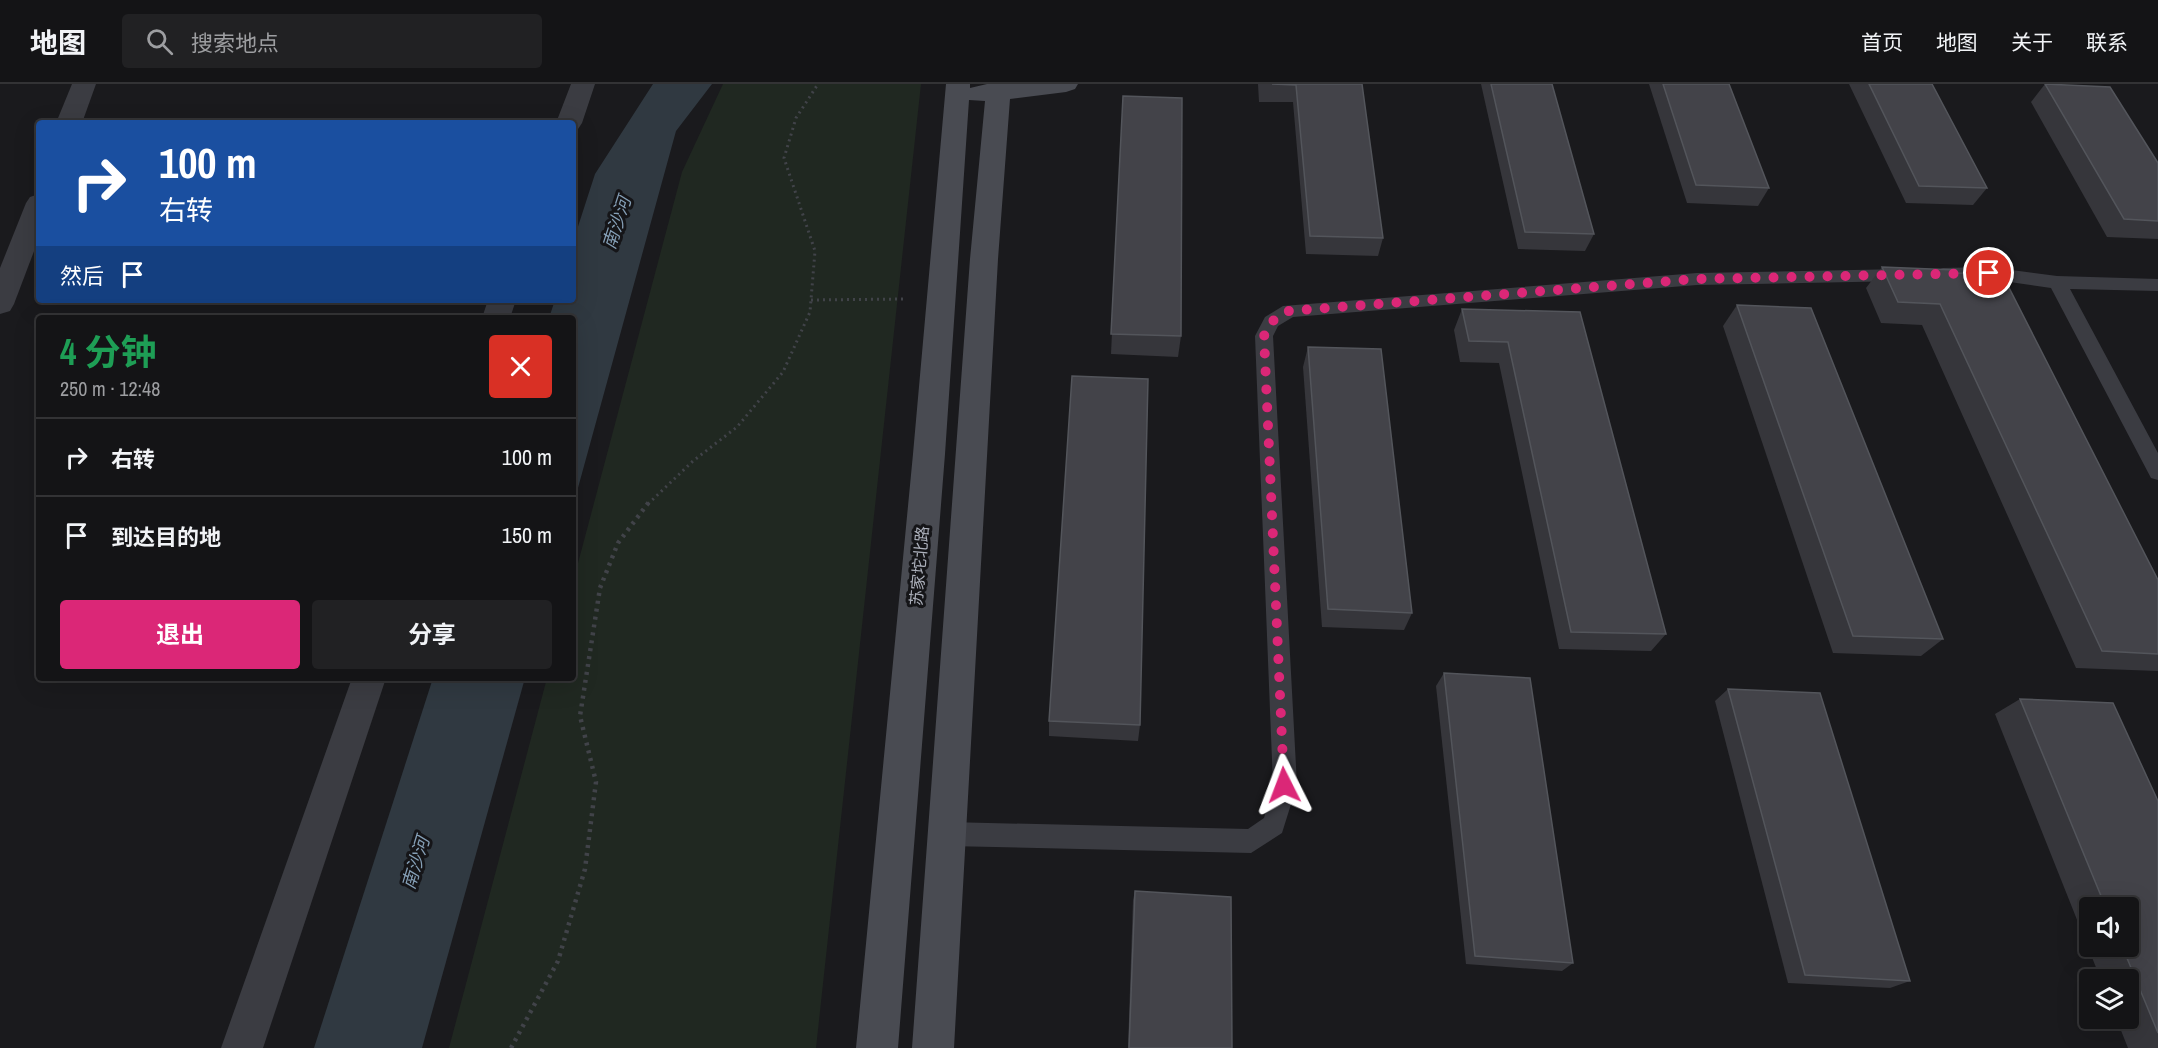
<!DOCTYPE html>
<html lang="zh">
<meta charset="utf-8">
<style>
body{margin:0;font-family:"Archivo Narrow","Noto Sans SC",sans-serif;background:#212123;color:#f1f3f6;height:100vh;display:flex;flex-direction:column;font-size:22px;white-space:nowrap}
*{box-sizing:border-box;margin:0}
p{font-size:20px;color:#9d9ea1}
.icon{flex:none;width:33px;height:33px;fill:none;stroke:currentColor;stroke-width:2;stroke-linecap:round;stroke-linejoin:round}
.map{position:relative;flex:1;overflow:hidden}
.side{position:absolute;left:36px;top:231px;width:540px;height:366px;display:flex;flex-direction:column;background:#141416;border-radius:6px;box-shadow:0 6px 24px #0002,0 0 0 2px #333335}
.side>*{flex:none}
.hud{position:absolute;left:36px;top:36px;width:540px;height:183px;border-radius:6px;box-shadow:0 6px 24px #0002,0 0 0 2px #333335;background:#1a4fa0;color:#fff;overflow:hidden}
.tools{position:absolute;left:2079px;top:813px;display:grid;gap:12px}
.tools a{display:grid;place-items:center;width:60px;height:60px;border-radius:6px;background:#141416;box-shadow:0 6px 24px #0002,0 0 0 2px #333335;font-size:30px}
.pin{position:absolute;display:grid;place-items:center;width:51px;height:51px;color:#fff;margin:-26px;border:3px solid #fff;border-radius:50%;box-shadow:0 2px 6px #0007}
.me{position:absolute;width:66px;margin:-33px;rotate:357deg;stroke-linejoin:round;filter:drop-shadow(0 0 4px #0008)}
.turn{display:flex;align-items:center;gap:21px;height:126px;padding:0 24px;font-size:27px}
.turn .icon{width:78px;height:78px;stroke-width:2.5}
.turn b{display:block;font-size:42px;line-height:51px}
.then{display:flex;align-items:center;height:57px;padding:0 24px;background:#0003;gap:12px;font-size:22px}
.round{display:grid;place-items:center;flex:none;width:63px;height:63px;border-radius:6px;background:#212123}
.overview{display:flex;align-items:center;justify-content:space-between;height:102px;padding:0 24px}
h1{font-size:36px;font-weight:700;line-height:45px;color:#1e9e55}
.cta{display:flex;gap:12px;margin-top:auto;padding:12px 24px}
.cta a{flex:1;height:69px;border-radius:6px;background:#db2777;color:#fff;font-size:24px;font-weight:700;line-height:69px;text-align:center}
.cta a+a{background:#212123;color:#f1f3f6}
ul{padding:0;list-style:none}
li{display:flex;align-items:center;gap:18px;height:78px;padding:0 24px;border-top:2px solid #333335}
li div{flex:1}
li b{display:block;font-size:22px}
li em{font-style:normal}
header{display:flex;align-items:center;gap:36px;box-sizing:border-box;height:84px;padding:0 30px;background:#141416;border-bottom:2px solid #333335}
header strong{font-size:28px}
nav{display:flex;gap:33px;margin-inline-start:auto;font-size:21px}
.search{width:420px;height:54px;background:#212123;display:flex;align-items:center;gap:15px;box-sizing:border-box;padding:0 21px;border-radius:6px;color:#9d9ea1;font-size:22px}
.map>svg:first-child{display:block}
.green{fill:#202821}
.water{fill:#303941}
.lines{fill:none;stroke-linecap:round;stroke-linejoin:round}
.path-far1{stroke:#414349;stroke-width:3;stroke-dasharray:2 4;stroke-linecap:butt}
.path{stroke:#414349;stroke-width:4.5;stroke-dasharray:3 5;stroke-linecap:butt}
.lane{fill:#3b3c42;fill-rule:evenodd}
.street{fill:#3b3c42;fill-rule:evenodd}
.secondary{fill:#494b52;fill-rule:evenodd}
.wall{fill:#36363b;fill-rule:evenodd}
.building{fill:#434349;stroke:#53555b;stroke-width:1.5}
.route{stroke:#db2777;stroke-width:10;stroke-dasharray:0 18}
.labels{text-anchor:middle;stroke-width:6;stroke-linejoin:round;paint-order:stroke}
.street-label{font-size:16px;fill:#adb1bc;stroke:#151518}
.water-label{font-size:18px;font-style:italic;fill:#859fb6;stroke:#151518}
</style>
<header>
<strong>地图</strong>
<div class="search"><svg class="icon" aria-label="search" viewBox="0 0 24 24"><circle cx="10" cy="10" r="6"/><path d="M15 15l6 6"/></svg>搜索地点</div>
<nav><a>首页</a><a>地图</a><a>关于</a><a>联系</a></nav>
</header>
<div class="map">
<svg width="2158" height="964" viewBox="0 0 2158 964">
<rect width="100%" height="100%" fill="#1a1a1d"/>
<!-- green -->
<polygon class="green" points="723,0 921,0 816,964 449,964 547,594 573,594 573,498 682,88"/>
<!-- water -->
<g class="water">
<polygon points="653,0 712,0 676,47 573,422 573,234 549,234 555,216 573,216 573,158 595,90"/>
<polygon points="433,594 525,594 422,964 314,964"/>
</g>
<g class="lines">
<!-- path-far1 -->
<g class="path-far1">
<polyline points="811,216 906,215"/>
<polyline points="648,420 693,377 737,343 783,288 810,228 815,167 784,74 796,34 818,0"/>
</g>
<!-- path -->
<polyline class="path" points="511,964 558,877 585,785 596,698 580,632 600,504 618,459 649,418"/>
<!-- lane -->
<g class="lane">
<polygon points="1989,183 2057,192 2158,195 2158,207 2070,205 2158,369 2158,396 2151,394 2051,204 1989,195 1943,196 1937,194 1934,190 1937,186 1943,184"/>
<polygon points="1903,185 1909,187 1912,191 1909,195 1903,197 1697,201 1293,233 1278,242 1273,252 1297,701 1282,749 1251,769 948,762 940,758 936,750 940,742 948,738 1248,745 1264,734 1273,701 1255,252 1265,233 1283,222 1697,189"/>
</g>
<!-- street -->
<g class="street">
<polygon points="72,0 96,0 82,39 56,39"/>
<polygon points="571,0 595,0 582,39 578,45 573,46 573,39 556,39"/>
<polygon points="39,110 39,154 14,220 10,227 0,230 0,184 26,119 30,113"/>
<polygon points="488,216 516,216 510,234 482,234"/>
<polygon points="352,594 386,594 263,964 221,964"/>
</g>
<!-- secondary -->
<polygon class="secondary" points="946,0 970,0 970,4 987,0 1078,0 1075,5 1066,8 1010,15 998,175 954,964 912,964 970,175 985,17 969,16 945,370 898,964 856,964 913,370"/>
</g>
<!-- wall -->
<g class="wall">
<polygon points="1258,0 1362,0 1383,154 1378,172 1306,170 1293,18 1259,18"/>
<polygon points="1481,0 1552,0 1594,150 1585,167 1518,165"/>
<polygon points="1649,0 1729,0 1769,104 1758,122 1687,119"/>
<polygon points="1849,0 1932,0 1987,104 1973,121 1906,119"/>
<polygon points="2045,0 2158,79 2158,155 2107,153 2031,18"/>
<polygon points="1123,12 1181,252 1178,273 1111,270"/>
<polygon points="1882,183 1958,189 2158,496 2158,587 2076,584 1922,241 1881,239 1866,204"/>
<polygon points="1737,221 1943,555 1921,572 1833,569 1723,242"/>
<polygon points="1462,225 1580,228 1666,550 1651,567 1559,565 1499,279 1460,278 1454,246"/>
<polygon points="1308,263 1412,529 1404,546 1322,543 1303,283"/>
<polygon points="1444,589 1573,879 1562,887 1466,880 1436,602"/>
<polygon points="1728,605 1910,897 1890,904 1788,899 1715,617"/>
<path d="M2020 615 2158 717V964H2128L2116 934H2128V896H2101L1995 630ZM2090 824H2128V862H2090Z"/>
<polygon points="1049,637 1140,641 1138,657 1049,652"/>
<polygon points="1135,807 1232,964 1128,964 1133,816"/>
</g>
<!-- building -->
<g class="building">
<polygon points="1272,0 1362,0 1383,154 1310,152 1296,1"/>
<polygon points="1491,0 1552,0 1594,150 1525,148"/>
<polygon points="1663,0 1729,0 1769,104 1696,101"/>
<polygon points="1869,0 1932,0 1987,104 1919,102"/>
<polygon points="2045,0 2110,3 2158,79 2158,137 2124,135"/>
<polygon points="1123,12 1182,14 1181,252 1111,250"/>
<polygon points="1882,183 1956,186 1958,189 2002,190 2158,496 2158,570 2102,567 1940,220 1898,218"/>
<polygon points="1737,221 1811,224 1943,555 1853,552"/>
<polygon points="1462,225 1580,228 1666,550 1571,548 1508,258 1469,257"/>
<polygon points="1308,263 1381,265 1412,529 1328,525"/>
<polygon points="1072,292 1148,295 1140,641 1049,637"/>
<polygon points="1444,589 1530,594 1573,879 1475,872"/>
<polygon points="1728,605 1820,609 1910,897 1805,891"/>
<polygon points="2020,615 2113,619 2158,717 2158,949 2122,862 2128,862 2128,824 2106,824"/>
<polygon points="1135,807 1231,813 1232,964 1129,964"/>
</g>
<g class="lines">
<!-- route -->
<polyline class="route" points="1284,701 1264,252 1271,238 1289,227 1697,195 1989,189"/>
</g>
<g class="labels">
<!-- street labels -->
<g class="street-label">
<text transform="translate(919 482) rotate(-85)" y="6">苏家坨北路</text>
</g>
<!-- water labels -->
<g class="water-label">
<text transform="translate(617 139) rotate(-72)" y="6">南沙河</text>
<text transform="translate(416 779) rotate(-73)" y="6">南沙河</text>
</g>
</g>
</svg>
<div class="tools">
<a><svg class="icon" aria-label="sound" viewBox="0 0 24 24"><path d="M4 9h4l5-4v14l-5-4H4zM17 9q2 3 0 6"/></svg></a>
<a><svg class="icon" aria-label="layers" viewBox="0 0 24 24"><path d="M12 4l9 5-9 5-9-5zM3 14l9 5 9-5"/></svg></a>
</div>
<div class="pin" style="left:1989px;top:189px;background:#d93025"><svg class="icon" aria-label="arrive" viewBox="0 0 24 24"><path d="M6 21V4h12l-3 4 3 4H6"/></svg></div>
<svg class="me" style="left:1284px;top:701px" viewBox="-20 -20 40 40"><path d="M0-17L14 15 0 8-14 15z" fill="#db2777" stroke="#fff" stroke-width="4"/></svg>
<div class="hud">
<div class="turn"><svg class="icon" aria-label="right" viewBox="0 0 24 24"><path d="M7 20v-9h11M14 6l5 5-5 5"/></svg><div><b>100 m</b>右转</div></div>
<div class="then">然后<svg class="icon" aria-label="arrive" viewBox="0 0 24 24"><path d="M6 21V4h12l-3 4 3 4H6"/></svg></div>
</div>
<section class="side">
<div class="overview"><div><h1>4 分钟</h1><p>250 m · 12:48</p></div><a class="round" style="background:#d93025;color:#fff"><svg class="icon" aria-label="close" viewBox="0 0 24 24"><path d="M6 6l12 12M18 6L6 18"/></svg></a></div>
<ul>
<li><svg class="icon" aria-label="right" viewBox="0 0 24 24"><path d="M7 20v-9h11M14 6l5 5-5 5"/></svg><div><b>右转</b></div><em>100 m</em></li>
<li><svg class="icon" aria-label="arrive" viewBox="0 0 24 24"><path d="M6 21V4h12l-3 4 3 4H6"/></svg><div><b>到达目的地</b></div><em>150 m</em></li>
</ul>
<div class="cta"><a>退出</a><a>分享</a></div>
</section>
</div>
